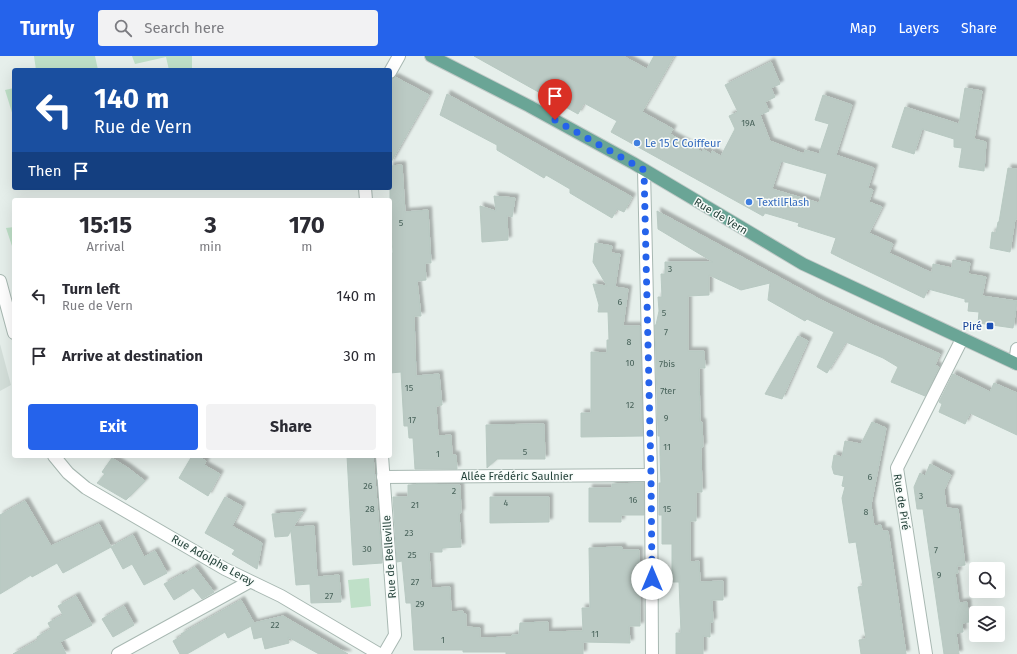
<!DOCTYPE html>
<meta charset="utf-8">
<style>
body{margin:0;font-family:"Fira Sans",sans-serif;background:#f2f2f3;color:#2b2b33;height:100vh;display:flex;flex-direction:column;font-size:15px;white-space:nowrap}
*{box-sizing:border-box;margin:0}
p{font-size:13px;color:#7c7c81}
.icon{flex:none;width:22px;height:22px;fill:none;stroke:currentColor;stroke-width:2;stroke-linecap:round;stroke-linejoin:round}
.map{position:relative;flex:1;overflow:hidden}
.panel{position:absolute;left:12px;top:142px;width:380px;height:260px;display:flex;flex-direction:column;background:#fff;border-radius:4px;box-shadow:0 4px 16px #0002}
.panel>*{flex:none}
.banner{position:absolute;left:12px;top:12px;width:380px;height:122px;border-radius:4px;box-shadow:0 4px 16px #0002;background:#1a4fa0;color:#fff;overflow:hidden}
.buttons{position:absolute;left:969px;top:506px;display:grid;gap:8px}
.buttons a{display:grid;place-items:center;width:36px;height:36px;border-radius:4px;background:#fff;box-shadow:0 4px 16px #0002;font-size:20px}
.pin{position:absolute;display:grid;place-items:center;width:34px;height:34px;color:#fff;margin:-41px -17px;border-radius:50% 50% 50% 0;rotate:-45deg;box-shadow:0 0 4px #0007}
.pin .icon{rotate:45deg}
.me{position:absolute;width:44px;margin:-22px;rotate:0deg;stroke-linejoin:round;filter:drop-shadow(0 0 3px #0008)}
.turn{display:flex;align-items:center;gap:14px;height:84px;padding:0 16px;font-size:18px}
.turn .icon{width:52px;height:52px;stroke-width:2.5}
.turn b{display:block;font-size:28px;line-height:34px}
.then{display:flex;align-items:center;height:38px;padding:0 16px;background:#0003;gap:8px;font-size:15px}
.eta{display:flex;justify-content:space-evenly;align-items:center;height:68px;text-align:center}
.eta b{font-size:24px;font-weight:700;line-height:28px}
.button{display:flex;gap:8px;margin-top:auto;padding:8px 16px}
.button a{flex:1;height:46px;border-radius:4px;background:#2563eb;color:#fff;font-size:16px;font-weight:700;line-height:46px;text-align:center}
.button a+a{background:#f2f2f3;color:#2b2b33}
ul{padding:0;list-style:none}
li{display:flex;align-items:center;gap:12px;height:60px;padding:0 16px}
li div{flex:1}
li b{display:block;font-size:15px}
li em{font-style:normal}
header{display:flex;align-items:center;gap:24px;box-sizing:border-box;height:56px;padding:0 20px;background:#2563eb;color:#fff}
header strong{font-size:19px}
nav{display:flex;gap:22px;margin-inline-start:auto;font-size:14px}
.search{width:280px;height:36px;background:#f2f2f3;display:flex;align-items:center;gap:10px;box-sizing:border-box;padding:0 14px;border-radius:4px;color:#7c7c81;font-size:15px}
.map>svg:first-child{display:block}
.built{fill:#d4dfda}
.green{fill:#bfe0c8}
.building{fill:#bbcac4;stroke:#b8c9c2;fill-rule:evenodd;filter:url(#shadow)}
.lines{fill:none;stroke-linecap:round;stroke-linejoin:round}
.minor-casing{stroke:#a8b8b2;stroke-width:14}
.major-casing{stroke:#c2cac8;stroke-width:14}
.minor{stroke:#fff;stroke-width:12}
.major{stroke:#6aa596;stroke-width:12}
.route{stroke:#2563eb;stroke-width:7;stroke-dasharray:0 12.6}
.shop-dot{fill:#3f7fe0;stroke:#f7fbf9;stroke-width:1.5}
.transit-dot{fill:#1a4fb4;stroke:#f7fbf9;stroke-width:1.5}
.labels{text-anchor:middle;stroke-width:3;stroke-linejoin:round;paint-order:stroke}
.number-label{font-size:9px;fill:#4a645c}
.shop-label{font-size:11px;fill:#366cbe;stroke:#f7fbf9;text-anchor:start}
.street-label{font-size:11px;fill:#24423a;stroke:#f7fbf9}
.transit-label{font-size:11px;fill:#164399;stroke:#f7fbf9;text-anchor:end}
</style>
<header>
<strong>Turnly</strong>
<div class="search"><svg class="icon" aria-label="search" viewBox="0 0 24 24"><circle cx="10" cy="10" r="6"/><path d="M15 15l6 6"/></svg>Search here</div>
<nav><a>Map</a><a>Layers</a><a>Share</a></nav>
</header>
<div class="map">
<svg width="1017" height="598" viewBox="0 0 1017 598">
<defs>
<filter id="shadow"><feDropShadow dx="3.5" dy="-3.5" stdDeviation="1" flood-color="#0004"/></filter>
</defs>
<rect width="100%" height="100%" fill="#e6efeb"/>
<!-- built -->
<polygon class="built" points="0,288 11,329 0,335"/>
<!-- green -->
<g class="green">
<polygon points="34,0 95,0 98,14 36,14"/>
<polygon points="132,0 192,0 192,14 169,14 166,1 135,8"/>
<polygon points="14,32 14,63 5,34"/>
<polygon points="14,171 14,196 6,172"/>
<polygon points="369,522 371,550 351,552 348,524"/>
</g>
<!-- building -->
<g class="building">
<path d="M474 0H623L647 13 654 0H674L642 56 673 73 670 78 702 96 703 93 711 98 712 95 721 100 735 73 729 60 738 56 725 29 771 6 780 28 771 32 775 41 765 46 769 55 760 59 770 85 804 98 805 94 819 98 829 68 815 64 823 39 852 49 836 99 874 112 868 132 873 134 869 146 882 151 869 177 893 188 889 197 932 217 933 208 952 212 953 204 970 207 968 218 986 221 982 240 1017 245 1013 272 978 267 979 256 968 255 969 246H965V243L928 233 924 242 845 204 831 197 836 182 798 170 799 167 765 157 763 160 611 76 617 65 584 47 578 58ZM781 105 827 118 819 147 772 133Z"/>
<polygon points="395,21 429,39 390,108 390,23"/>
<polygon points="965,32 982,35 974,83 986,86 984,115 959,111 962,92 954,91 954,83 922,73 914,98 892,91 905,51 959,68"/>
<polygon points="447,38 632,141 624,156 617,153 612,162 570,137 570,133 546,119 544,122 497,94 497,89 440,59"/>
<polygon points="402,109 405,156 428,154 431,207 425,207 426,224 417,225 421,260 414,260 416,320 439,318 442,349 436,350 438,380 451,379 452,399 456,399 457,413 415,413 413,382 409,382 408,370 404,370 401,316 390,317 390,236 392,236 390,197 393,197 390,157 390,110"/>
<polygon points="1008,112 1017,113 1017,163 1015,163 1010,196 990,192 992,176 996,177 998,166 999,166"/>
<polygon points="494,140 515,142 512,161 507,159 508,184 482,186 480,150 496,155"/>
<polygon points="657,155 821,244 871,268 940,298 935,309 939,311 925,340 891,326 898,311 883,302 846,286 827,317 817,311 834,276 807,263 805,265 768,244 770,227 741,234 709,219 709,239 688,240 688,295 704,295 705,312 699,312 700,366 702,366 703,391 701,391 702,436 696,436 696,465 690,465 690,506 699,505 700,526 723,525 723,544 712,544 713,566 710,566 710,581 703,580 703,598 676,598 676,577 681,577 679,526 672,526 672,488 662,488 662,459 659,459 659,427 661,427 660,398 660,380 658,380 655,269 656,269 659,255 658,241 662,241 661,218 665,218 665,206 713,206 658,173"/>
<polygon points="595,187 612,190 611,197 620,198 615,231 628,233 623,270 640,270 643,380 581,381 581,357 591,357 591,296 607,297 607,284 609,284 608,256 598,256 599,249 593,228 607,230 593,206"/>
<polygon points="798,280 808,285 782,343 765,338"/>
<polygon points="953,318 990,336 994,327 1017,337 1017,379 970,357 965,368 939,356 942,348 939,346"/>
<polygon points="872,366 886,372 871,449 874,470 881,469 882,475 888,475 906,598 861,598 859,584 866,583 858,531 863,530 856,486 849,487 842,442 845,431 842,430 844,420 834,418 832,411 834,399 842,401 845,385 861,388"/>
<polygon points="544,368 545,403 497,403 487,412 486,369"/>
<polygon points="192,400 197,400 206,405 204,409 220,418 208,440 179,422"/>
<polygon points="347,400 373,400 382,507 353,509"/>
<polygon points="112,402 128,412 145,425 126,444 97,427 105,418 102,416"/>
<polygon points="930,408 951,419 944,434 946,452 958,453 965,509 957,510 958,517 955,517 959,547 967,546 969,566 962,567 963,576 956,577 959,598 944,598 923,453 917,453 914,431 920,417 925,420"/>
<polygon points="644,427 644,459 621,459 621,466 589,466 589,432 612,432 612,428"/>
<polygon points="416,428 460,429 461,457 459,457 461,491 442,492 442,496 429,496 431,532 450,531 451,556 463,555 463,558 466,558 466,571 480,572 480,582 512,581 512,579 519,579 520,567 548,566 548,576 583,575 582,552 590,552 589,492 622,491 623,494 639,494 640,570 629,570 630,587 583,586 583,598 506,598 506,596 463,596 463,594 414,594 411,547 406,547 402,505 397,506 393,441 408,441 408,429 416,429"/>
<polygon points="225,441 242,450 232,470 262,487 257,513 232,498 235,494 205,477"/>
<polygon points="490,441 549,441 549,466 490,467"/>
<polygon points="25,445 51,490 99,468 111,491 63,517 57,507 32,521 31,519 0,538 0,459"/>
<polygon points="303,456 293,471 314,470 317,521 339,519 341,546 311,547 310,528 296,529 291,474 288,480 275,481 272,458"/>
<polygon points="133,479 144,501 155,495 167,517 144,529 132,508 123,513 111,491"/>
<polygon points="195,511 214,536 202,543 193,532 174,544 164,528 182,518 183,519"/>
<polygon points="76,540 92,569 60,586 66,598 13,598 38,584 37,581 51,573 48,567 63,559 58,550"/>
<polygon points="241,544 254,567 283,560 348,598 319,598 288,581 289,587 265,593 262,581 254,583 251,570 228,582 225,576 187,598 180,598 173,585 182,580 181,578"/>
<polygon points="124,550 134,569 113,581 102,563"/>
</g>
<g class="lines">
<defs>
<g id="minor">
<polyline points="390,16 399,0"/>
<polyline points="644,114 651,419 652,598"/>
<polyline points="365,132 366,144"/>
<polyline points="0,225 14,277"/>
<polyline points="1015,307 1017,293"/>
<polyline points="54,400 68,417 86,432 225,513 281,540 379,598"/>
<polyline points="382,400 395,579 384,598"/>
<polyline points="383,421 651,419"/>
<polyline points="118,598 249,526"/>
<polyline points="926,598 897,412 962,283"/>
</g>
<polyline id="major" points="431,0 529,50 633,107 803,208 1017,308"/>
</defs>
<!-- minor casing -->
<use href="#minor" class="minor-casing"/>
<!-- major casing -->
<use href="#major" class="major-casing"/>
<!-- minor -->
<use href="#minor" class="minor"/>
<!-- major -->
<use href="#major" class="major"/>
</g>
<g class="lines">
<!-- route -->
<polyline class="route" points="555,64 644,114 651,419 652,523"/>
</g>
<!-- markers -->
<g class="shop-dot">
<circle cx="637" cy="87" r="4"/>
<circle cx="749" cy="146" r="4"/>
</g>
<rect class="transit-dot" x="986" y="266" width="8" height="8" rx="2"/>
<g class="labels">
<!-- number labels -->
<g class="number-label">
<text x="748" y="70">19A</text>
<text x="401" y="170">5</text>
<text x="670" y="216">3</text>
<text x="620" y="249">6</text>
<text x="664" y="260">5</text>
<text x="666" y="279">7</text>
<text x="629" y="289">8</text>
<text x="630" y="310">10</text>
<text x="667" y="311">7bis</text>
<text x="409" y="335">15</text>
<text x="668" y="338">7ter</text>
<text x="630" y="352">12</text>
<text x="666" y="365">9</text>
<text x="412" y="367">17</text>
<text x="667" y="394">11</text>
<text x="525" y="399">5</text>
<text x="438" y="401">1</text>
<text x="870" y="424">6</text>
<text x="368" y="433">26</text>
<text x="454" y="438">2</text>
<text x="921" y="443">3</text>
<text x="633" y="447">16</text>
<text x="506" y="450">4</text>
<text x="415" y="452">21</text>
<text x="370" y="456">28</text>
<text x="667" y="456">15</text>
<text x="866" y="459">8</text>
<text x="409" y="480">23</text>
<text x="367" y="496">30</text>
<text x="936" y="497">7</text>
<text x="412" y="502">25</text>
<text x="939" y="522">9</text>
<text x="415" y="529">27</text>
<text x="329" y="543">27</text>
<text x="420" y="551">29</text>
<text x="275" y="572">22</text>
<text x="595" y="581">11</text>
<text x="443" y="587">1</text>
</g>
<!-- shop labels -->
<g class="shop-label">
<text x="645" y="91">Le 15 C Coiffeur</text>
<text x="757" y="150">TextilFlash</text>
</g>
<!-- street labels -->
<g class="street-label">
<text transform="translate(721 160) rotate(31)" y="4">Rue de Vern</text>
<text x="517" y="424">Allée Frédéric Saulnier</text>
<text transform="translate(902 446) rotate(81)" y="4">Rue de Piré</text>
<text transform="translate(389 501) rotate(-94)" y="4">Rue de Belleville</text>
<text transform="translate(213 504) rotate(29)" y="4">Rue Adolphe Leray</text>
</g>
<!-- transit labels -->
<g class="transit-label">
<text x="982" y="274">Piré</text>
</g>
</g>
</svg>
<div class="buttons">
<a><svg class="icon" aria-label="search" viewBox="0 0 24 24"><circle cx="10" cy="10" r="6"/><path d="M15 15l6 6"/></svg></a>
<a><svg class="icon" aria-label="layers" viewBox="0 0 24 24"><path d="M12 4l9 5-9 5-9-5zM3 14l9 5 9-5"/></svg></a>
</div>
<div class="pin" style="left:555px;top:64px;background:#d93025"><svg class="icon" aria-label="arrive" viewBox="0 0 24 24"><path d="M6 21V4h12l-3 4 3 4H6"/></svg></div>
<svg class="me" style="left:652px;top:523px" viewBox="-20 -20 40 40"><circle r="19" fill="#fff"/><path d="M0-13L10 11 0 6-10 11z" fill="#2563eb"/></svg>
<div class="banner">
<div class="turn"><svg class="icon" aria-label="left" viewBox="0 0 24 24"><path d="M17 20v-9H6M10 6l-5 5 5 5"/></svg><div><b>140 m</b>Rue de Vern</div></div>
<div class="then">Then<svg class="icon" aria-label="arrive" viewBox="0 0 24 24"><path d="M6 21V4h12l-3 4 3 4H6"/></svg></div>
</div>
<section class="panel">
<div class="eta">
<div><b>15:15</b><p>Arrival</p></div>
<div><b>3</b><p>min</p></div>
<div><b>170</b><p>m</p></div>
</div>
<ul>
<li><svg class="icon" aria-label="left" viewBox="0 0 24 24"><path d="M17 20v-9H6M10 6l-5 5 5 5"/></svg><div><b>Turn left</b><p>Rue de Vern</p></div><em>140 m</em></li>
<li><svg class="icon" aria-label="arrive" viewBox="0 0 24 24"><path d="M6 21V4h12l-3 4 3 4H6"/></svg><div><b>Arrive at destination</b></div><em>30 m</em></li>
</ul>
<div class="button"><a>Exit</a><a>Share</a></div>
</section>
</div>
